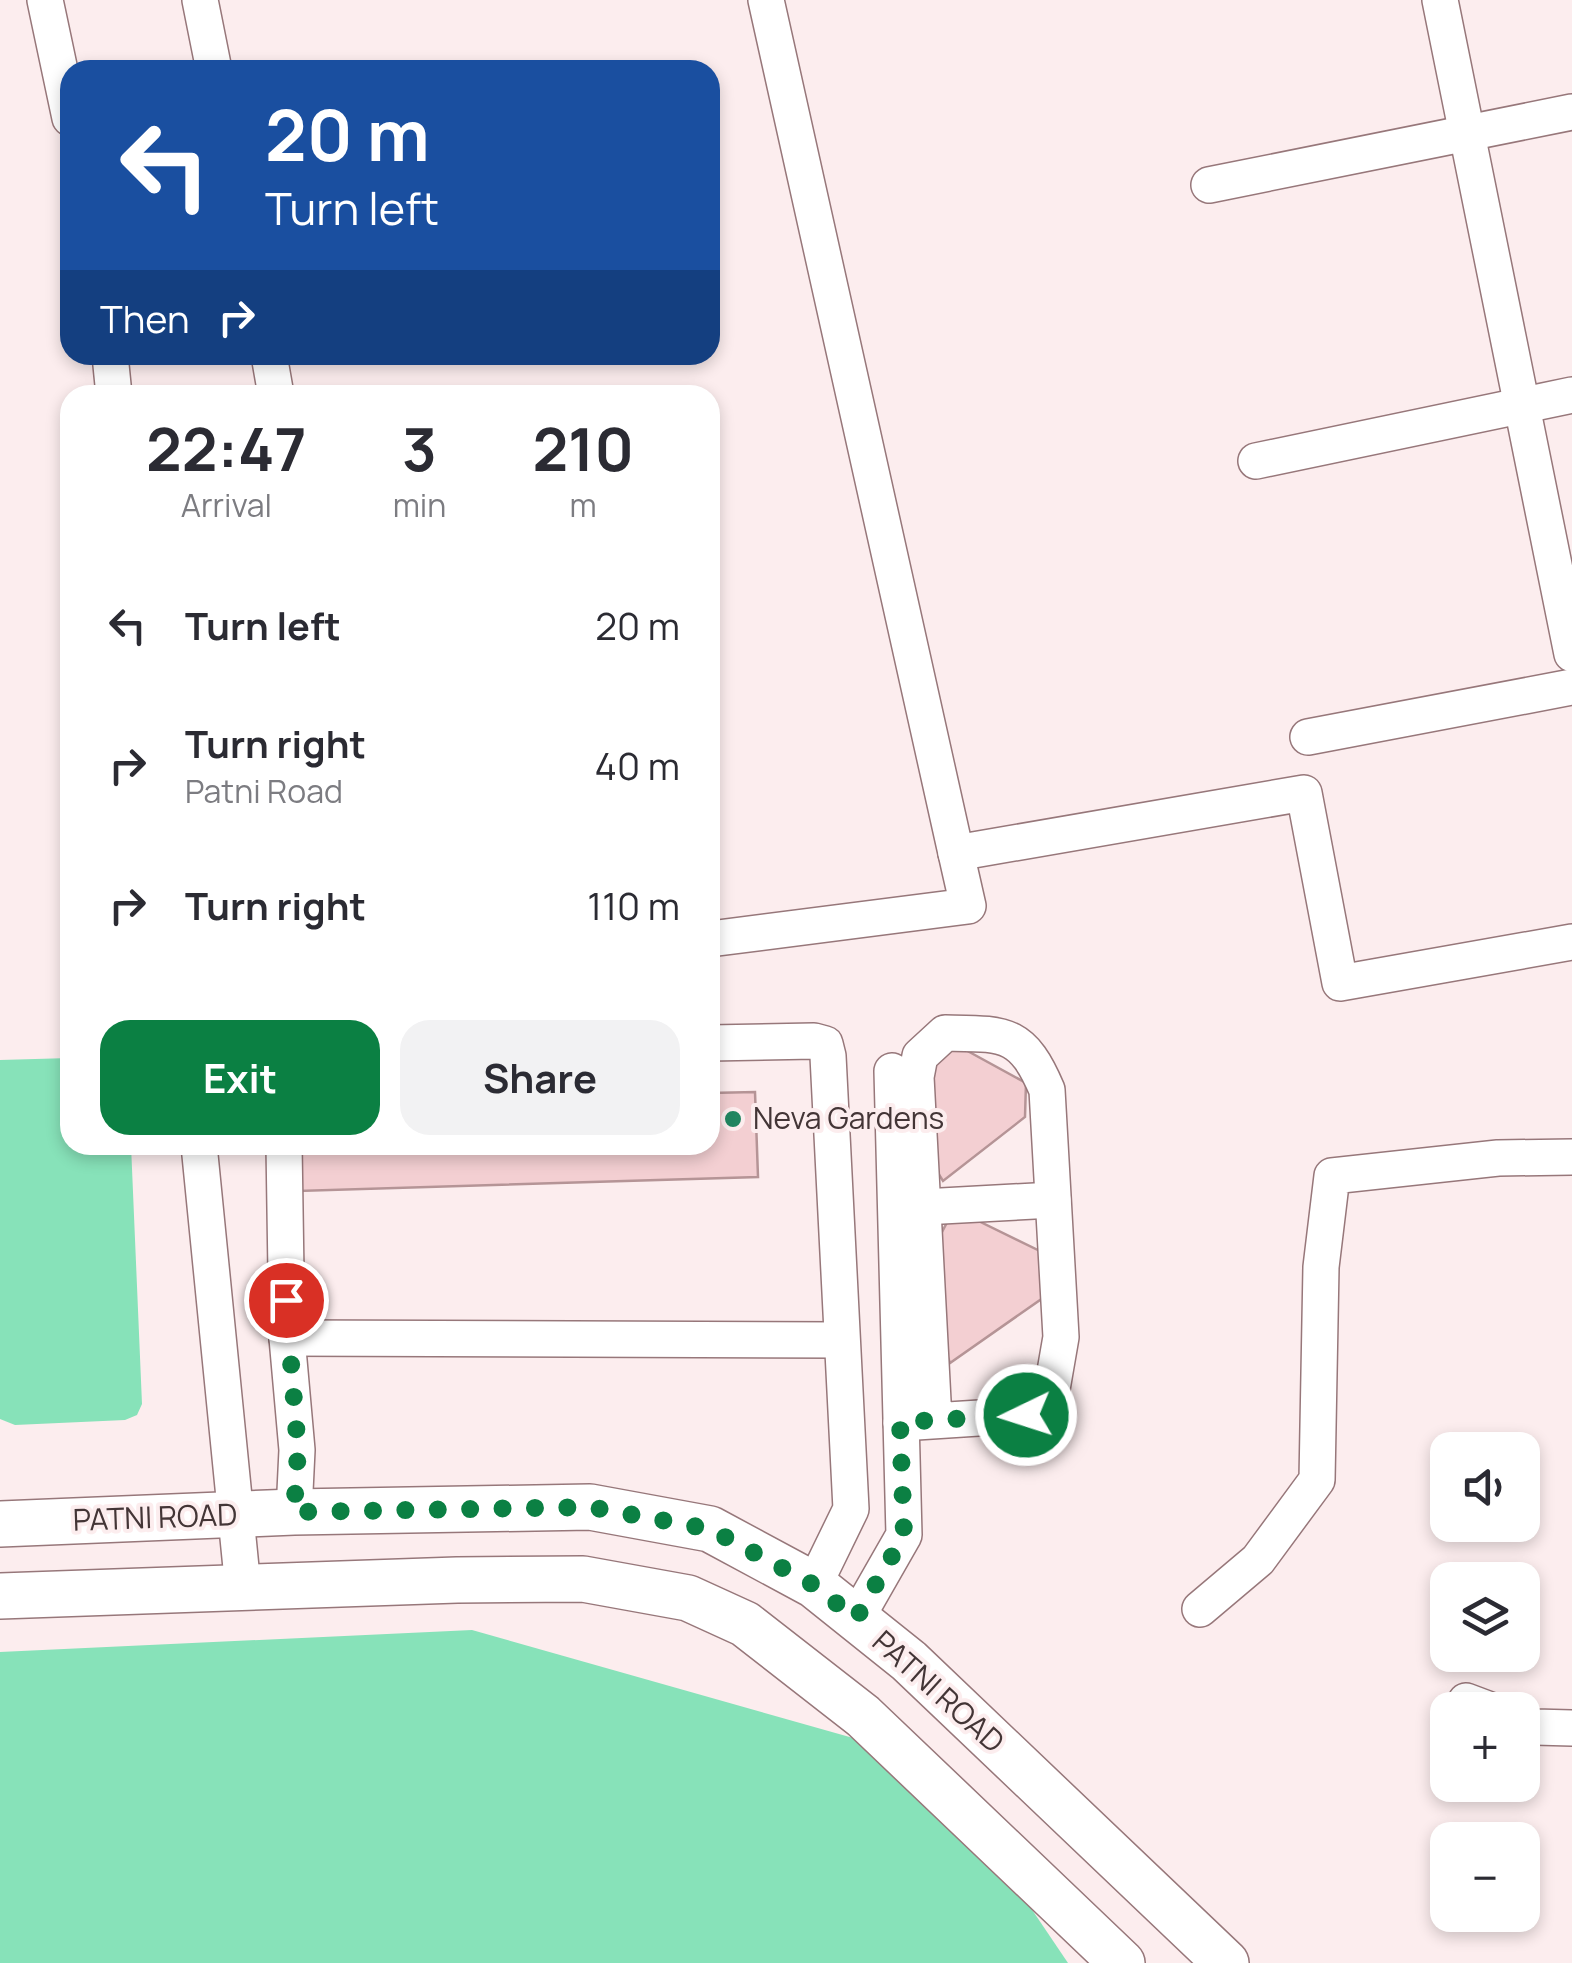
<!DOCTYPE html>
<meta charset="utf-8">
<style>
body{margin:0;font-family:Manrope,sans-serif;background:#f2f2f3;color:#2b2b33;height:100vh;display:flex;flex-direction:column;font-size:38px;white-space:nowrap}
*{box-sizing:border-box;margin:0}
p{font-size:32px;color:#7c7c81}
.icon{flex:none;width:55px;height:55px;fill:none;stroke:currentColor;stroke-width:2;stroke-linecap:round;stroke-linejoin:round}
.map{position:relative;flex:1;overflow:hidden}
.panel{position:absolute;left:60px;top:385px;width:660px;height:770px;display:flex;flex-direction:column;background:#fff;border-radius:30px;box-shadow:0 5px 15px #0003}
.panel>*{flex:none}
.top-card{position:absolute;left:60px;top:60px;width:660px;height:305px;border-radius:30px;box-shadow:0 5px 15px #0003;background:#1a4fa0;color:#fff;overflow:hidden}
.fabs{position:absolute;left:1430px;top:1432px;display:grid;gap:20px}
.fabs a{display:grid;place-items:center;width:110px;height:110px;border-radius:20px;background:#fff;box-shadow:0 5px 15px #0003;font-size:50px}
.pin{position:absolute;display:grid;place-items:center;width:85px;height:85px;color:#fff;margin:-42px;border:5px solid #fff;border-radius:50%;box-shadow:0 2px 10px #0007}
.me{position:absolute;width:110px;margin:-55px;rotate:266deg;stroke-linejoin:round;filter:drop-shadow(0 0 8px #0008)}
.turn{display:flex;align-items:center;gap:35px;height:210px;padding:0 40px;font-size:45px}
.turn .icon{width:130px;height:130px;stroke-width:2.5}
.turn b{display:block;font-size:70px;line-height:85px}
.then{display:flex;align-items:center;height:95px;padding:0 40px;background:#0003;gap:20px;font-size:38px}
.eta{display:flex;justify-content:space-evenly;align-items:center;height:170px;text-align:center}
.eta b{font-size:60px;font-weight:700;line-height:70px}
.primary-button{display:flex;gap:20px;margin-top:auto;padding:20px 40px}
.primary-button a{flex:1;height:115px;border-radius:30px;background:#0b8043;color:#fff;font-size:40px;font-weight:700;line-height:115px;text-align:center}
.primary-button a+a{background:#f2f2f3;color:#2b2b33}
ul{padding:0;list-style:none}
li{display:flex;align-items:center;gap:30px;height:140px;padding:0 40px}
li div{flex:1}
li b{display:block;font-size:38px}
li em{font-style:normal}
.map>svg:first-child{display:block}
.green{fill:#87e2b9}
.building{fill:#f3cfd2;stroke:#b59496;stroke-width:2.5}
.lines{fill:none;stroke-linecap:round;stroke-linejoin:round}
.minor-casing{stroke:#97777a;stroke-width:38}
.major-casing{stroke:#97777a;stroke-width:48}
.minor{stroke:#fff;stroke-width:35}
.major{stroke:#fff;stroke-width:45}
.route{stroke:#0b8043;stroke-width:18;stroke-dasharray:0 32.4}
.poi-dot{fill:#218661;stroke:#fcedee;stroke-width:4}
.labels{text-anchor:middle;stroke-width:8;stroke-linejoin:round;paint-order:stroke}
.poi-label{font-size:30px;fill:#433536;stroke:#fcedee;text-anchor:start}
.street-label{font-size:30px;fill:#433536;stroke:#fcedee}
</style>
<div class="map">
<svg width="1572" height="1963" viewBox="0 0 1572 1963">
<rect width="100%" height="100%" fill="#fcedee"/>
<!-- green -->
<g class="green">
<polygon points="70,1058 70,1145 131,1145 142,1404 137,1415 125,1420 15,1425 0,1419 0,1060"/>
<polygon points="472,1630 931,1760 1068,1963 0,1963 0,1652"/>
</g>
<!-- building -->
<g class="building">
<polygon points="942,1037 1026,1083 1025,1117 943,1181 933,1165 932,1057"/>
<polygon points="755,1092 758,1177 298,1191 297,1145 710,1145 710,1093"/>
<polygon points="954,1209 1048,1255 1050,1293 950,1363 931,1312 929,1257"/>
</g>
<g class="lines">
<defs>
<g id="minor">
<polyline points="45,0 70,118"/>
<polyline points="200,0 214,70"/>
<polyline points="766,0 956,853 1304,793 1340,983 1572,942"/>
<polyline points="1440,0 1572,654"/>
<polyline points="1209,185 1572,112"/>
<polyline points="110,355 114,395"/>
<polyline points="269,355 276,395"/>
<polyline points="1256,461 1572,395"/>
<polyline points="1308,737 1572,687"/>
<polyline points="710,939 968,906 956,853"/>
<polyline points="710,1043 814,1041 825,1044 828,1056 851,1509 814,1585"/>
<polyline points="199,1145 243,1588"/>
<polyline points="284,1145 287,1338 297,1450 294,1512"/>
<polyline points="923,1207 1053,1200"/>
<polyline points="287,1338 841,1340"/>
<path d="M901 1423 1026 1415 1052 1389 1061 1337 1047 1090C1022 1031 1005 1034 945 1033L920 1056 916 1077 934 1420"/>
<polyline points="1200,1609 1258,1560 1317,1480 1321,1267 1332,1176 1498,1158 1572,1157"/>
<polyline points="856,1619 904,1535 892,1071"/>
<polyline points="1466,1701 1490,1710"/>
<polyline points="1522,1722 1535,1727 1572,1728"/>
</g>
<g id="major">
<polyline points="0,1524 294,1512 590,1507 710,1529 814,1585 909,1661 1226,1963"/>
<polyline points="0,1596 457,1580 583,1579 688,1598 745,1624 863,1716 1122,1963"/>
</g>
</defs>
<!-- minor casing -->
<use href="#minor" class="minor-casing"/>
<!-- major casing -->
<use href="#major" class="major-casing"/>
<!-- minor -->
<use href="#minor" class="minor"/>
<!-- major -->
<use href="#major" class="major"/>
</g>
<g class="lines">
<!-- route -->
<polyline class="route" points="286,1300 298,1450 294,1512 590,1507 710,1529 814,1585 856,1619 904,1535 900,1422 1026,1415"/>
</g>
<!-- markers -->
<circle class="poi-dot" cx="733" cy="1119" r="10"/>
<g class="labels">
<!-- poi labels -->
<g class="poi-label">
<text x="753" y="1129">Neva Gardens</text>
</g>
<!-- street labels -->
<g class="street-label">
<text transform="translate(155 1518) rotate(-2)" y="10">PATNI ROAD</text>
<text transform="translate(938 1692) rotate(42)" y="10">PATNI ROAD</text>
</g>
</g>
</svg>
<div class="fabs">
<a><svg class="icon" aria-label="sound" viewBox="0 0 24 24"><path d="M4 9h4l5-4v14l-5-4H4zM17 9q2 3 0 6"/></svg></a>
<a><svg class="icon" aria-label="layers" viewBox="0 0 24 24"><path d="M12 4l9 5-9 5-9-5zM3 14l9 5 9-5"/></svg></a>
<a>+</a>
<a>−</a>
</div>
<div class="pin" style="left:286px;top:1300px;background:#d93025"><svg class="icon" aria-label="arrive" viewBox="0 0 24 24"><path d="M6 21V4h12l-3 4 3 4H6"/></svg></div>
<svg class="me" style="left:1026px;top:1415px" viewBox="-20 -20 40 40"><circle r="17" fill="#0b8043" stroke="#fff" stroke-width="3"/><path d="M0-11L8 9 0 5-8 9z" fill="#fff"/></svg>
<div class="top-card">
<div class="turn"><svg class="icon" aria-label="left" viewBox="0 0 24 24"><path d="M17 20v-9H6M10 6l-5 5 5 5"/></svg><div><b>20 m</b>Turn left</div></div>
<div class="then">Then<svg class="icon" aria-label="right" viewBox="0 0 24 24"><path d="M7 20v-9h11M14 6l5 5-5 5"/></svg></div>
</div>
<section class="panel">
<div class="eta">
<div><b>22:47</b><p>Arrival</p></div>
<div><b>3</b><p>min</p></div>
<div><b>210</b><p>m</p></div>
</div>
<ul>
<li><svg class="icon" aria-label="left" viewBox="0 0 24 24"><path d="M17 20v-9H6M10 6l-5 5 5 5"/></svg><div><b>Turn left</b></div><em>20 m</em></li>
<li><svg class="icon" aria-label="right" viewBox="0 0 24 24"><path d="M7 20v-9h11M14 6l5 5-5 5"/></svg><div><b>Turn right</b><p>Patni Road</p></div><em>40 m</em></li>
<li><svg class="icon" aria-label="right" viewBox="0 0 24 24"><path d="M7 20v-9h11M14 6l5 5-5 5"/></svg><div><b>Turn right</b></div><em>110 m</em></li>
</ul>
<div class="primary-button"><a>Exit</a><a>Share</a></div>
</section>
</div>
